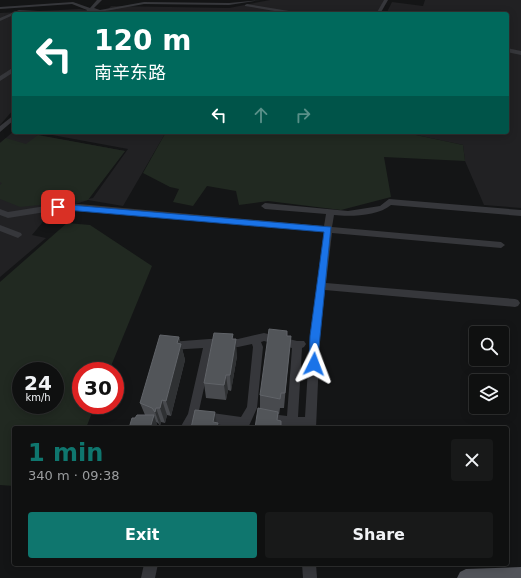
<!DOCTYPE html>
<meta charset="utf-8">
<style>
body{margin:0;font-family:"DejaVu Sans","Noto Sans SC",sans-serif;background:#181919;color:#f1f3f6;height:100vh;display:flex;flex-direction:column;font-size:15px;white-space:nowrap}
*{box-sizing:border-box;margin:0}
p{font-size:13px;color:#9b9d9f}
.icon{flex:none;width:22px;height:22px;fill:none;stroke:currentColor;stroke-width:2;stroke-linecap:round;stroke-linejoin:round}
.map{position:relative;flex:1;overflow:hidden}
.sheet{position:absolute;left:12px;top:426px;width:497px;height:140px;display:flex;flex-direction:column;background:#0f1010;border-radius:4px;box-shadow:0 2px 10px #0003,0 0 0 1px #2f3030}
.sheet>*{flex:none}
.hud{position:absolute;left:12px;top:12px;width:497px;height:122px;border-radius:4px;box-shadow:0 2px 10px #0003,0 0 0 1px #2f3030;background:#00695c;color:#fff;overflow:hidden}
.controls{position:absolute;left:469px;top:326px;display:grid;gap:8px}
.controls a{display:grid;place-items:center;width:40px;height:40px;border-radius:4px;background:#0f1010;box-shadow:0 2px 10px #0003,0 0 0 1px #2f3030;font-size:20px}
.speed{position:absolute;left:12px;top:362px;display:flex;gap:8px;font-size:20px;font-weight:700;text-align:center}
.speed>*{display:grid;place-content:center;width:52px;height:52px;border-radius:50%;background:#0f1010;box-shadow:0 2px 10px #0003,0 0 0 1px #2f3030;line-height:1}
.speed small{font-size:10px;font-weight:400}
.speed .limit{border:6px solid #d22;background:#fff;color:#111}
.pin{position:absolute;display:grid;place-items:center;width:34px;height:34px;color:#fff;margin:-17px;border-radius:8px;box-shadow:0 2px 6px #0006}
.me{position:absolute;width:44px;margin:-22px;rotate:3deg;stroke-linejoin:round;filter:drop-shadow(0 0 3px #0008)}
.turn{display:flex;align-items:center;gap:14px;height:84px;padding:0 16px;font-size:18px}
.turn .icon{width:52px;height:52px;stroke-width:2.5}
.turn b{display:block;font-size:28px;line-height:34px}
.lanes{display:flex;align-items:center;height:38px;padding:0 16px;background:#0003;justify-content:center;gap:20px;direction:ltr}
.lanes .off{opacity:.35}
.round{display:grid;place-items:center;flex:none;width:42px;height:42px;border-radius:4px;background:#181919}
.summary{display:flex;align-items:center;justify-content:space-between;height:68px;padding:0 16px}
h1{font-size:24px;font-weight:700;line-height:30px;color:#0f766e}
.action{display:flex;gap:8px;margin-top:auto;padding:8px 16px}
.action a{flex:1;height:46px;border-radius:4px;background:#0f766e;color:#fff;font-size:16px;font-weight:700;line-height:46px;text-align:center}
.action a+a{background:#181919;color:#f1f3f6}
.map>svg:first-child{display:block}
.built{fill:#212123}
.green{fill:#212921;fill-rule:evenodd}
.lines{fill:none;stroke-linecap:round;stroke-linejoin:round}
.minor{fill:#36373b;fill-rule:evenodd}
.major{fill:#52545a;fill-rule:evenodd}
.wall{fill:#484a4e}
.shaded-wall{fill:#2f3133}
.building{fill:#525559;stroke:#606368}
.route{fill:#1a73e8;stroke:#114b97}
</style>
<div class="map">
<svg width="521" height="578" viewBox="0 0 521 578">
<rect width="100%" height="100%" fill="#141516"/>
<!-- built -->
<g class="built">
<polygon points="270,0 387,0 378,14 104,14 111,6 229,8"/>
<polygon points="425,0 521,0 521,208 484,205 465,161 463,145 402,132 507,132 507,14 386,14 392,2 423,6"/>
<polygon points="79,9 94,11 92,14 14,14 14,109 0,125 0,13"/>
<polygon points="14,131 125,151 88,199 93,198 128,149 36,132 166,132 123,206 88,200 51,212 32,235 46,238 0,277 0,143"/>
</g>
<!-- green -->
<g class="green">
<polygon points="166,132 402,132 463,145 465,161 384,157 391,197 341,210 268,201 239,205 236,191 207,186 193,206 173,202 179,189 170,187 143,173"/>
<polygon points="38,135 125,151 88,200 20,207 0,199 0,185 2,183 0,182 0,143 6,138 26,144"/>
<path d="M67 223 90 225 152 266 109 371H81V405H95L86 428H14V486L0 485V282ZM21 371H55V405H21Z"/>
</g>
<g class="lines">
<!-- minor -->
<g class="minor">
<polygon points="97,0 102,0 94,8 100,10 144,2 229,3 261,0 229,5 144,4 100,12 92,11 88,13 86,12 87,10 72,4 0,9 0,7 73,2 90,8"/>
<polygon points="384,0 388,0 380,14 376,14"/>
<polygon points="247,4 301,13 303,14 292,14 245,6 245,5"/>
<polygon points="19,10 38,11 40,12 38,13 20,12 0,21 0,18"/>
<polygon points="507,48 521,51 521,55 507,52"/>
<polygon points="14,67 14,72 0,81 0,76"/>
<polygon points="14,115 14,120 0,132 0,126"/>
<path d="M389 199 521 210V216L391 205C378 216 350 217 334 215L332 227 501 242 505 245 501 248 332 233 326 283 515 299 518 300 520 303 518 306 515 307 325 290 320 336 316 428H283L284 426 267 423 266 419 267 415 271 414 287 416 292 348 264 341 261 342 263 347 257 408 248 428H236L205 422 201 421 200 417 201 413 205 412 241 417 247 407 253 347 252 344 238 347H213L198 415 192 428H180L188 414 203 348 170 350 167 349 165 346 167 343 170 342 209 339H238L264 333 297 341H304L306 344 304 347 302 348 298 417H305L310 336 324 232 79 210H58L8 218 0 215V209L8 212 58 204H79L324 226 326 214 265 209 261 206 265 203 348 211 380 206Z"/>
<polygon points="0,225 21,233 22,235 18,238 0,231"/>
<polygon points="144,564 158,564 155,578 141,578"/>
<polygon points="302,564 316,564 317,578 303,578"/>
</g>
<!-- major -->
<polygon class="major" points="521,567 521,578 457,578 460,572 466,569"/>
</g>
<!-- wall -->
<g class="wall">
<polygon points="287,336 289,353 284,408 280,408 279,415 278,414 277,420 281,428 260,408 260,395"/>
<polygon points="179,337 185,360 171,416 167,415 165,423 161,422 160,426 158,423 156,422 158,428 150,428 135,418 145,415 140,403"/>
<polygon points="233,339 237,356 231,391 228,390 226,400 206,398 204,383"/>
</g>
<!-- shaded-wall -->
<g class="shaded-wall">
<polygon points="233,334 234,350 236,339 237,356 231,391 230,375 232,339"/>
<polygon points="179,337 181,345 181,344 185,360 171,416 166,401 177,343"/>
<polygon points="226,375 228,390 226,400 224,385"/>
<polygon points="162,400 167,415 165,423 160,408"/>
<polygon points="156,408 161,422 160,426 155,412"/>
<polygon points="215,412 217,425 218,423 219,428 214,428 213,422"/>
<polygon points="154,415 158,428 150,428"/>
</g>
<!-- building -->
<g class="building">
<polygon points="269,329 287,331 287,336 291,336 285,393 281,393 280,399 260,395"/>
<polygon points="214,333 233,334 232,339 236,339 230,375 226,375 224,385 204,383"/>
<polygon points="160,335 179,337 177,343 181,344 166,401 162,400 160,408 156,408 155,412 152,408 140,403"/>
<polygon points="258,408 278,412 277,420 281,421 281,428 255,428"/>
<polygon points="195,410 215,412 213,422 218,423 217,428 191,428"/>
<polygon points="137,415 154,415 150,428 129,428 132,418 135,418"/>
</g>
<!-- route -->
<polygon class="route" points="58,204 331,227 317,367 310,367 309,364 310,336 324,232 55,209 54,207"/>
</svg>
<div class="controls">
<a><svg class="icon" aria-label="search" viewBox="0 0 24 24"><circle cx="10" cy="10" r="6"/><path d="M15 15l6 6"/></svg></a>
<a><svg class="icon" aria-label="layers" viewBox="0 0 24 24"><path d="M12 4l9 5-9 5-9-5zM3 14l9 5 9-5"/></svg></a>
</div>
<div class="speed"><div>24<small>km/h</small></div><div class="limit">30</div></div>
<div class="pin" style="left:58px;top:207px;background:#d93025"><svg class="icon" aria-label="arrive" viewBox="0 0 24 24"><path d="M6 21V4h12l-3 4 3 4H6"/></svg></div>
<svg class="me" style="left:314px;top:364px" viewBox="-20 -20 40 40"><path d="M0-17L14 15 0 8-14 15z" fill="#1a73e8" stroke="#fff" stroke-width="4"/></svg>
<div class="hud">
<div class="turn"><svg class="icon" aria-label="left" viewBox="0 0 24 24"><path d="M17 20v-9H6M10 6l-5 5 5 5"/></svg><div><b>120 m</b>南辛东路</div></div>
<div class="lanes"><svg class="icon" aria-label="left" viewBox="0 0 24 24"><path d="M17 20v-9H6M10 6l-5 5 5 5"/></svg><svg class="icon off" aria-label="ahead" viewBox="0 0 24 24"><path d="M12 20V5M6 11l6-6 6 6"/></svg><svg class="icon off" aria-label="right" viewBox="0 0 24 24"><path d="M7 20v-9h11M14 6l5 5-5 5"/></svg></div>
</div>
<section class="sheet">
<div class="summary"><div><h1>1 min</h1><p>340 m · 09:38</p></div><a class="round"><svg class="icon" aria-label="close" viewBox="0 0 24 24"><path d="M6 6l12 12M18 6L6 18"/></svg></a></div>
<div class="action"><a>Exit</a><a>Share</a></div>
</section>
</div>
